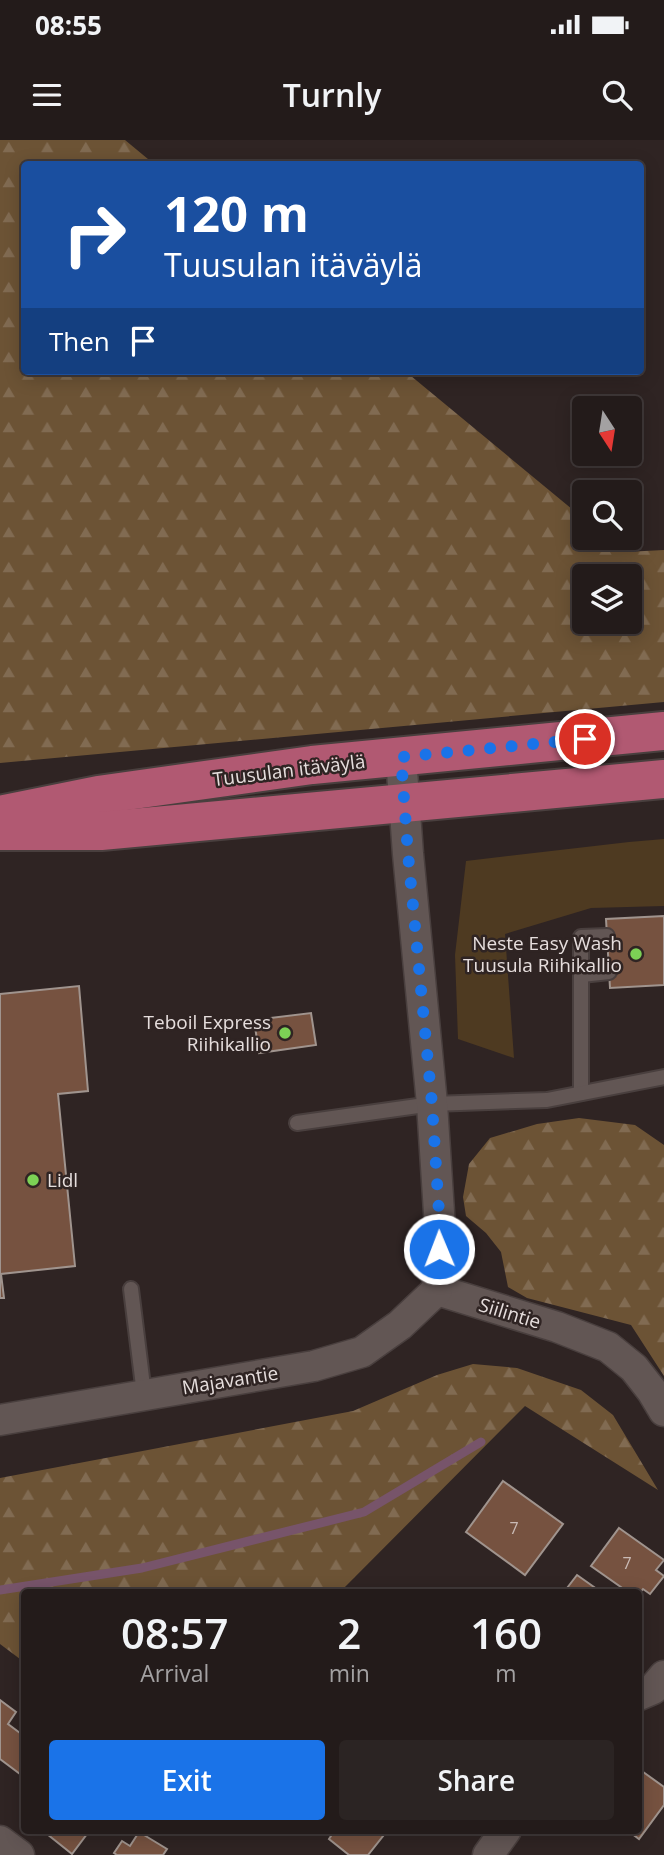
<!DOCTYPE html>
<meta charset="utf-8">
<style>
body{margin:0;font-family:"Open Sans",sans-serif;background:#2b2423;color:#f1f3f6;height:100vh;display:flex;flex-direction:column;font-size:26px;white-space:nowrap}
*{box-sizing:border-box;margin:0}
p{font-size:23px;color:#a3a1a2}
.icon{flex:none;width:38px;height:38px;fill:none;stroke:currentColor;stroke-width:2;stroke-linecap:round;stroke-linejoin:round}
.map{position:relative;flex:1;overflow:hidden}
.details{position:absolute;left:21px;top:1449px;width:621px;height:245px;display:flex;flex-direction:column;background:#231b1a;border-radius:7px;box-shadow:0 4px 18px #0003,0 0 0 2px #403939}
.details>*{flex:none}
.top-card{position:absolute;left:21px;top:21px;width:623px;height:214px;border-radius:7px;box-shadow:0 4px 18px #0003,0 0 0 2px #403939;background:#1a4fa0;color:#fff;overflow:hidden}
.needle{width:46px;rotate:168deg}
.buttons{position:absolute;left:572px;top:256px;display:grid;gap:14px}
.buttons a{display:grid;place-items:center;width:70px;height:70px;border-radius:7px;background:#231b1a;box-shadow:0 4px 18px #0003,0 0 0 2px #403939;font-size:35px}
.pin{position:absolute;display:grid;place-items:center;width:60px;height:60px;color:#fff;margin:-30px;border:4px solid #fff;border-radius:50%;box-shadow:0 2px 7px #0007}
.me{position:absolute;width:77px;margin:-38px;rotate:359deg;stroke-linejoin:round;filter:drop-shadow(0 0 5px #0008)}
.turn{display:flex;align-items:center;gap:24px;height:147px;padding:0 28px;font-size:32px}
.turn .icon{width:91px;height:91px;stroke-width:2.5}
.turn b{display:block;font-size:49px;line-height:60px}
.then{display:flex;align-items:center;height:66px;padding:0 28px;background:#0003;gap:14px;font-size:26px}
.eta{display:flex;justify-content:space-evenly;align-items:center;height:119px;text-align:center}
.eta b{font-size:42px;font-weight:600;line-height:49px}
.cta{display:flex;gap:14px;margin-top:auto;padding:14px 28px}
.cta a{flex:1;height:80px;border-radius:7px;background:#1a73e8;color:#fff;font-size:28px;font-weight:600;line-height:80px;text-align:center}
.cta a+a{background:#2b2423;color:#f1f3f6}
.status{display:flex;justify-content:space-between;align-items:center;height:49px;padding:0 35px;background:#231b1a;direction:ltr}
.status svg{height:19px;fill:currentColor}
header{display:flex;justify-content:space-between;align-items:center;height:91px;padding:0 28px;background:#231b1a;font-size:32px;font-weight:600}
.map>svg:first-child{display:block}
.grass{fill:#4e3a21}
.forest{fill:url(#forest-firs);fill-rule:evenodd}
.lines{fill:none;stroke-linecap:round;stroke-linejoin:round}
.stream{stroke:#77546a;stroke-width:9}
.building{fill:#765240;stroke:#a0948e;stroke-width:2}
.lane-casing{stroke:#493f3e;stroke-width:18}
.street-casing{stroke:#493f3e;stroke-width:33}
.primary-casing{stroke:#493f3e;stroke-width:42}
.lane{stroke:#625654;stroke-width:14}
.street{stroke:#625654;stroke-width:30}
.primary{stroke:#b15972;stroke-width:38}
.route{stroke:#1a73e8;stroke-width:12;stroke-dasharray:0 21.6}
.poi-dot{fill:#7cd155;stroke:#2f2423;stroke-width:2.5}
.labels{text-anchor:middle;stroke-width:5;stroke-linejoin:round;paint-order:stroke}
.number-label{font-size:16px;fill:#cabbb6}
.street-label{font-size:19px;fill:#e6dedd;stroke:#2f2423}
.poi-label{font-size:19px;fill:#e6dedd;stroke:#2f2423;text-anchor:end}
</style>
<div class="status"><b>08:55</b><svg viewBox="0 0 49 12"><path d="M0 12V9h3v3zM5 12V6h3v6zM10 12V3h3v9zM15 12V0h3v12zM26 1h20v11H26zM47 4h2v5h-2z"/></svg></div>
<header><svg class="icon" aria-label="menu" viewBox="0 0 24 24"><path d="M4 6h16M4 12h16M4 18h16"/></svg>Turnly<svg class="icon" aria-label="search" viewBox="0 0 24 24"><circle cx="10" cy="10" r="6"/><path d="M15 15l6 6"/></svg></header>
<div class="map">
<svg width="664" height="1715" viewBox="0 0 664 1715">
<defs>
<pattern id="forest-firs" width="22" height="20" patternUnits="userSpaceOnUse" patternTransform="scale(1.75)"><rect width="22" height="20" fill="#6c5335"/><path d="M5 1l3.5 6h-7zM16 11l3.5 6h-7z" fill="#816b52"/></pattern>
</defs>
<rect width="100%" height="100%" fill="#2f2423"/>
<!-- grass -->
<polygon class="grass" points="664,699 664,766 591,768 505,794 514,918 458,899 455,815 466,721 629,702"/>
<!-- forest -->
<g class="forest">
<path d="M0 0H125L154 24H24V231H405L584 379V397H607L625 412 664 410V562L0 623ZM584 436H630V481H584Z"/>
<polygon points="579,978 635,985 664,1005 664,1236 631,1185 527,1158 508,1147 501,1112 486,1093 466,1076 463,1057 469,1024 490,998 537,984"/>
<polygon points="473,1224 517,1228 581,1250 613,1275 658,1350 525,1266 340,1452 24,1452 24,1522 0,1504 0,1338 353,1271 437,1235"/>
</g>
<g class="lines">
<!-- stream -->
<polyline class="stream" points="0,1450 142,1428 364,1372 481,1302"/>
</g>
<!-- building -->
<g class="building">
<polygon points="664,776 664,845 610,848 606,779"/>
<polygon points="79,846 88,951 58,954 75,1126 1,1134 4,1158 0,1158 0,854"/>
<polygon points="311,873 316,905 259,913 254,880"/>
<polygon points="503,1341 563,1384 525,1435 466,1392"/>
<polygon points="619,1388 664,1420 656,1430 664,1436 650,1454 643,1449 639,1454 639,1452 628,1452 591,1426"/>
<polygon points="577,1435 601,1452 564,1452"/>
<polygon points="0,1560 16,1572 8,1584 24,1596 24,1637 0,1619"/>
<polygon points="639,1629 664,1647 664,1665 639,1699 627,1690 639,1690"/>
<polygon points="42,1690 90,1690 72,1714"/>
<polygon points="335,1690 386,1690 387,1691 368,1715 349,1715 329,1699"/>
<polygon points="139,1692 167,1709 163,1715 117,1715 114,1713 122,1701 130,1706"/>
</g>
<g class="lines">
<defs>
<g id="lane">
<polyline points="582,835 609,832"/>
<polyline points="581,953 581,797 607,796"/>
<polyline points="297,983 432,964 547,960 664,937"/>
<polyline points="131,1149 144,1254"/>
</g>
<g id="street">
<polyline points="401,617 408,714 432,964 440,1088 437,1150"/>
<polyline points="437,1150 557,1187 608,1207 634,1228 652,1251 664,1271"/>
<polyline points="0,1280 314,1226 362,1212 400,1185 437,1150"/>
<polyline points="639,1555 653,1549 664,1536"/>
<polyline points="0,1701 19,1715"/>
<polyline points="488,1715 506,1690"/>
</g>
<g id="primary">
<polyline points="0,675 98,655 312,625 664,591"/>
<polyline points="2,691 101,691 664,639"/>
</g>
</defs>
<!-- lane casing -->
<use href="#lane" class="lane-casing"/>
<!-- street casing -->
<use href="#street" class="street-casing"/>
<!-- primary casing -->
<use href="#primary" class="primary-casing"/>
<!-- lane -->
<use href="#lane" class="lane"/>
<!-- street -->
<use href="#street" class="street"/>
<!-- primary -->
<use href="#primary" class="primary"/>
</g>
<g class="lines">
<!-- route -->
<polyline class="route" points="439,1109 440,1088 432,964 408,714 401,617 585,599"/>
</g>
<!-- markers -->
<g class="poi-dot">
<circle cx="636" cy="814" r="7"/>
<circle cx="285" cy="893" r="7"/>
<circle cx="33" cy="1040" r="7"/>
</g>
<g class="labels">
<!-- number labels -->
<g class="number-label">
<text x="514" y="1394">7</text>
<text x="627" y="1429">7</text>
</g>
<!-- street labels -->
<g class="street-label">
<text transform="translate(289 630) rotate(-7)" y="7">Tuusulan itäväylä</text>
<text transform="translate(510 1173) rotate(17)" y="7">Siilintie</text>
<text transform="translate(230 1240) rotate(-9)" y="7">Majavantie</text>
</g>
<!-- poi labels -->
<g class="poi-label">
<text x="622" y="810">Neste Easy Wash<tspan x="622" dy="22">Tuusula Riihikallio</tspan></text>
<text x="271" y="889">Teboil Express<tspan x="271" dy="22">Riihikallio</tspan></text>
<text x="47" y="1047" text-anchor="start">Lidl</text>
</g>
</g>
</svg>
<div class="buttons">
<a><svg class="needle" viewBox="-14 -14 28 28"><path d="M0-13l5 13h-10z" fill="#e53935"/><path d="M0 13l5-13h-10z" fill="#a3a1a2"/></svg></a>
<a><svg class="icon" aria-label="search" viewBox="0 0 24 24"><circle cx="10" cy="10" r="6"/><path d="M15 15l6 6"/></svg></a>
<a><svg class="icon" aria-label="layers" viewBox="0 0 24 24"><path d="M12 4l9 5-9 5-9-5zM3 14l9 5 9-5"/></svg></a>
</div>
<div class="pin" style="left:585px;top:599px;background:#d93025"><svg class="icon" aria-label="arrive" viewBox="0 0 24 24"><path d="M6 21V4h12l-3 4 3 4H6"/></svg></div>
<svg class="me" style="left:439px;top:1109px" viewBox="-20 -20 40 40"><circle r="17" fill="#1a73e8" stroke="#fff" stroke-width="3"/><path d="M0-11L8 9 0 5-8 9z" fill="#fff"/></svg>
<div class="top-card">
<div class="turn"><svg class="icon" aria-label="right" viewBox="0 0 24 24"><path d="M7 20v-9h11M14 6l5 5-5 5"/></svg><div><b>120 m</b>Tuusulan itäväylä</div></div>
<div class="then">Then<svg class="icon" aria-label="arrive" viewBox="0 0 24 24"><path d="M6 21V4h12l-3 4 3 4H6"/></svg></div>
</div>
<section class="details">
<div class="eta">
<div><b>08:57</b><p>Arrival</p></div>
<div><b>2</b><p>min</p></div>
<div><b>160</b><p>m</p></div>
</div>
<div class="cta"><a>Exit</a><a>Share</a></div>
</section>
</div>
